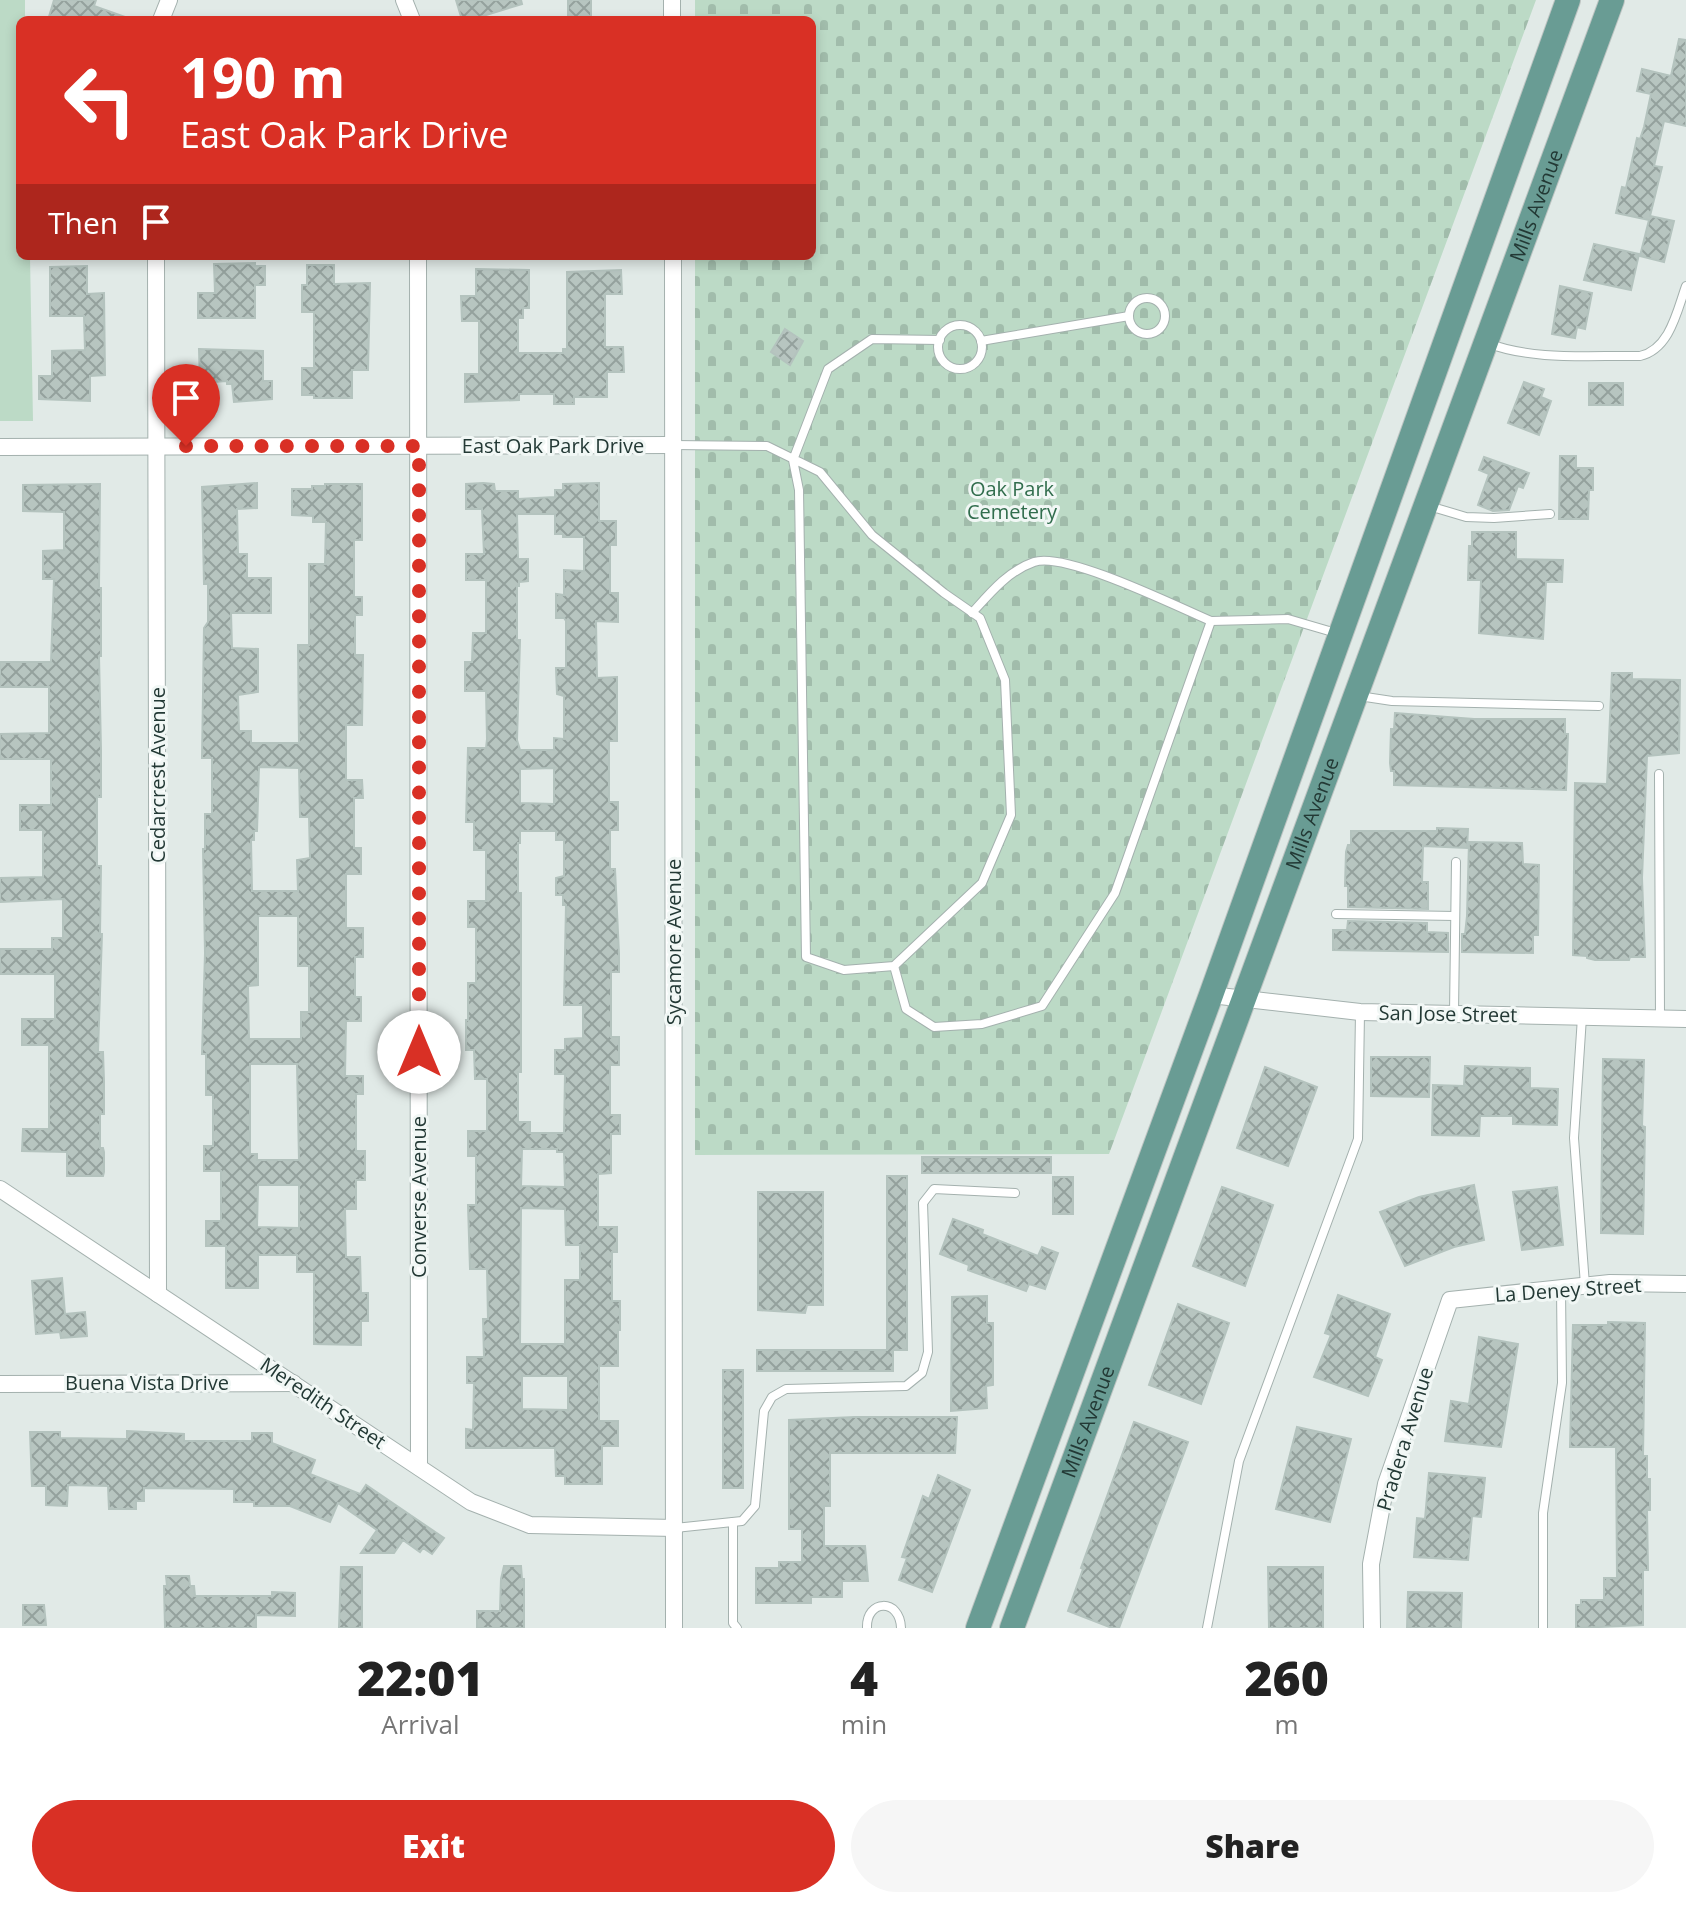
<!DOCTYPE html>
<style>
body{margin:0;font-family:"Open Sans",sans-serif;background:#f6f6f6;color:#222;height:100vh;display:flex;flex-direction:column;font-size:30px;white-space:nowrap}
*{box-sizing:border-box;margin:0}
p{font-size:26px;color:#767676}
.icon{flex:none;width:44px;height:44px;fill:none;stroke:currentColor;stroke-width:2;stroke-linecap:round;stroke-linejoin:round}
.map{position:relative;height:1628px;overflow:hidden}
.drawer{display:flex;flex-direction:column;background:#fff;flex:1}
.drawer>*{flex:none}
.hud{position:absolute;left:16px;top:16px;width:800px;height:244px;border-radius:12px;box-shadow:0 4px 12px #0003;background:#d93025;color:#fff;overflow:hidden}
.pin{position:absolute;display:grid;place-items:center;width:68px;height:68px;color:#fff;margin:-82px -34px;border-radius:50% 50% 50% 0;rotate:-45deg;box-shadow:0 0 8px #0007}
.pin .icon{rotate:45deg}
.me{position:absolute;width:88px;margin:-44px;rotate:0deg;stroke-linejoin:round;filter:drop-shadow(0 0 6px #0008)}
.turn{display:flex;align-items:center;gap:28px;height:168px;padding:0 32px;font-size:36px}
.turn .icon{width:104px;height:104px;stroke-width:2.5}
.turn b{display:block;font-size:56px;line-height:68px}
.then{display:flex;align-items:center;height:76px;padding:0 32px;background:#0003;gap:16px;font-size:30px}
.eta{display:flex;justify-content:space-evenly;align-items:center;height:136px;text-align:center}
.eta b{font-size:48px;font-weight:800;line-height:56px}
.primary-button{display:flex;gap:16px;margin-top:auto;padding:16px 32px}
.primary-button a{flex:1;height:92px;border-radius:48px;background:#d93025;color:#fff;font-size:32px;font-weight:800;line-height:92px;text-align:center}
.primary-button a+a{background:#f6f6f6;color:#222}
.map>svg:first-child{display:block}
.green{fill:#bcdac6}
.cemetery{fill:url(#cemetery-stones)}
.building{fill:url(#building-cross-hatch);stroke:#b4c3be;stroke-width:2;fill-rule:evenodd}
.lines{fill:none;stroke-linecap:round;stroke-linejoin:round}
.service-casing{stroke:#a4b1ae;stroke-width:10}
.minor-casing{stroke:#a4b1ae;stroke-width:18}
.primary-casing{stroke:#bdc4c2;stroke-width:26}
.service{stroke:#fff;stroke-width:8}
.minor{stroke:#fff;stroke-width:16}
.primary{stroke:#699c94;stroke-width:24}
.route{stroke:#d93025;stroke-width:14;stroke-dasharray:0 25.2}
.labels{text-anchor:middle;stroke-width:6;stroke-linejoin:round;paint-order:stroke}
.street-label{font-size:20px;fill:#233935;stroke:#f1f7f5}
.park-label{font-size:20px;fill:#316d4d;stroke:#f1f7f5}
</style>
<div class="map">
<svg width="1686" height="1628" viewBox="0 0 1686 1628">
<defs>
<pattern id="cemetery-stones" width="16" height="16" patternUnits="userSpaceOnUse" patternTransform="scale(2)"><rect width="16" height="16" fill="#bcdac6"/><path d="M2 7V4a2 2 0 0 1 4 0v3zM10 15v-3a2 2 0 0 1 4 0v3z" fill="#a1bcab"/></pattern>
<pattern id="building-cross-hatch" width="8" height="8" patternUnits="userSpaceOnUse" patternTransform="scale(2)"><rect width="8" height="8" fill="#b7c5c0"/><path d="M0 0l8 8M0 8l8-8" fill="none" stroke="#94a19d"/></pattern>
</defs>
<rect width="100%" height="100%" fill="#e1eae7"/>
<!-- green -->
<polygon class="green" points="0,0 25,0 25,20 20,20 20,256 30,256 33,421 0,421"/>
<!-- cemetery -->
<polygon class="cemetery" points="695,0 1536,0 1109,1154 695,1155 695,256 812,256 812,20 695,20"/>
<!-- building -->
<g class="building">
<polygon points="54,0 96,0 94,6 125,17 125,20 48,20"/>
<polygon points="456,0 521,0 522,4 470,20 462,20"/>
<rect x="568" y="0" width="23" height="20"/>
<polygon points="1679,39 1686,40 1686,126 1664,121 1654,166 1662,167 1650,216 1674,221 1664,262 1640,256 1649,220 1616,213 1622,187 1626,188 1637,138 1640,139 1644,127 1651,94 1637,91 1642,69 1671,76"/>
<polygon points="1594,244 1639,254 1631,290 1584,280"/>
<polygon points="255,263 255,266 265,266 265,285 255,285 255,318 198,318 198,293 215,293 214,264"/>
<polygon points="307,265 334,265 334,284 370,283 368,370 352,370 352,398 314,398 314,395 302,395 302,368 314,368 314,312 302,312 302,285 307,285"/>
<polygon points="87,266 87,294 104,293 105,375 90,376 90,401 39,399 39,376 52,376 52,351 85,350 84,316 50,316 50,267"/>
<polygon points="476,269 529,270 529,308 523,308 523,318 518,318 518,353 563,353 563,349 567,349 567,272 621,270 622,294 605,294 605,347 623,347 624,372 607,372 607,397 574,397 574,404 554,404 554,394 519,394 519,400 465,402 465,374 479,374 479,321 462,321 461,296 476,296"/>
<polygon points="1560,286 1592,293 1585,329 1577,327 1575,338 1552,334"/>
<polygon points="785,329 803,341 790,365 771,352"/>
<polygon points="199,349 263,351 263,381 272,381 272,399 234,402 232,384 227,384 227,381 200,383"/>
<polygon points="1524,382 1544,389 1541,397 1551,401 1539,435 1508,423"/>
<rect x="1589" y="383" width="34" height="22"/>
<polygon points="1560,456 1576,456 1576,468 1593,468 1593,490 1589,490 1588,519 1559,519"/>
<polygon points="1484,457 1529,473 1523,488 1518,486 1509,510 1493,511 1478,505 1489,474 1479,470"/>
<path d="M257 483V508L237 509 238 554H247V578H271V613H231L232 648 258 649V692L238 695 239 731H251V743H299L298 645H309V564H325L326 522H313V516L292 515V489H312V486H325V484H362V540H354V597H362V615H355V655H363L362 725H346V780H362L363 798H354V848H361V874H346V928H363V957H355V997H361V1021H346L345 1076H363V1094H356V1151H365V1180H356V1209H345L346 1257H360L361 1293H368V1321H361V1345L314 1344V1272H297V1255H258V1288H226V1246H206V1221H221V1171H204V1146H213V1095H206V1054H202L205 953 203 849H205V814H212V758H202L204 628 208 622V584H204L202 487ZM259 767 299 768 300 817H309L310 858 297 860 298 891H252L251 840H254V831H257ZM258 916H298V966H309V1012H301V1039H249L248 986 258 985ZM250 1064H297L299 1160H257V1154H250ZM258 1185H299V1228L257 1227Z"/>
<path d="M483 483 494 484 495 491H518V499L555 497V490H563V484L599 483V521H616V545H610V593H618V622L596 621 597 678 617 677V741H609V802H618V830H610V869H615L619 954V972H611V1037H619V1065H610V1115H620V1134H611V1173L598 1174V1227H617V1252H612V1301H620V1330H618V1366H599V1421H618V1446H602V1484H565V1476H556L555 1448H466V1429L473 1430 474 1383H467V1357H484L483 1319H488L487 1269H470L468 1205H476V1156H468V1131H487V1079H475L474 1050H466V1020H468V983H476V927H468V901H486V850H474V822H466L468 748H486L487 739 486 691H465V662H472L473 633H486V580H466V554H484L482 509H466V484ZM517 514H555V534H563V537H584V571L564 570V595L556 594V618H564L566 621V668H556L557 694 564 696V739L554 738V750H520L517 740 520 640H517V586H519V582L528 581V559H518ZM554 768V804L520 803V769ZM520 831H556V840H564V876L556 878V895H563V905H566L564 1005H583V1038L565 1039V1050H555V1074H565L564 1133H530V1122H518V1072H521V893H518V843H520ZM522 1149H557V1152H564L565 1187 521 1186ZM521 1208 565 1209 566 1245H580V1280H565V1344H520ZM522 1376H568V1410L522 1409Z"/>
<polygon points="100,484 99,588 101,588 101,656 99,656 101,751 101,797 97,797 97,866 101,866 100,934 102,934 98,1052 103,1052 104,1081 104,1114 100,1114 100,1148 103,1148 104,1152 104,1172 103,1176 67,1176 67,1152 22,1151 23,1129 49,1129 49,1045 22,1045 22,1019 55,1019 55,974 0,974 0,949 52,949 52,938 63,938 63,899 0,902 0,878 43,877 43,830 20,830 20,805 51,805 51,759 0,759 0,734 49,733 49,687 0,687 0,662 51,662 54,579 43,579 43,551 64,550 64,512 23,511 23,485"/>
<polygon points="1472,532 1516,532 1516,559 1563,560 1562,582 1546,582 1543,639 1479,633 1481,580 1468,580 1469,546 1472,546"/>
<polygon points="1612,673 1632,673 1632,679 1680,680 1679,753 1647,756 1642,878 1645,957 1630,957 1629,960 1595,960 1587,958 1587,956 1573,955 1575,783 1607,784"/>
<polygon points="1395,713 1474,719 1565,719 1565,734 1568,734 1566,790 1394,785 1394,771 1391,771 1390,763 1391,729 1394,729"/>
<polygon points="1437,828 1468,829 1467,848 1423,846 1422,882 1428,882 1428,909 1348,907 1348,886 1345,886 1346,852 1348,845 1351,845 1351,831 1437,831"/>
<polygon points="1469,842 1522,843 1523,864 1539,865 1538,935 1533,935 1533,953 1462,952 1462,934 1465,934 1467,916"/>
<polygon points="1348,921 1427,923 1427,932 1448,933 1448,952 1333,950 1333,930 1347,930"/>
<polygon points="1371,1057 1430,1057 1429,1097 1371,1096"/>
<polygon points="1603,1059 1644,1060 1642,1126 1645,1127 1643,1234 1601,1233"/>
<polygon points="1465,1066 1530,1068 1530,1088 1558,1089 1557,1125 1513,1124 1513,1116 1480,1116 1479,1136 1432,1135 1433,1085 1464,1086"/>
<polygon points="1265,1067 1317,1087 1288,1166 1237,1148"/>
<rect x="922" y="1157" width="129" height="16"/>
<polygon points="887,1176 907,1176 907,1350 893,1350 893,1371 757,1371 757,1350 887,1350"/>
<rect x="1053" y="1177" width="20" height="37"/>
<polygon points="1474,1185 1484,1240 1454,1247 1405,1266 1380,1212 1419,1197"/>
<polygon points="1222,1187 1273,1205 1245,1286 1193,1266"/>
<polygon points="1557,1187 1563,1245 1522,1250 1513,1192"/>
<polygon points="758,1192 823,1192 823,1305 807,1305 805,1313 758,1310"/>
<polygon points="953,1219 983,1230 982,1234 1038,1256 1042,1247 1058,1253 1045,1289 1029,1284 1026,1291 968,1270 969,1265 940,1254"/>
<polygon points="62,1278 65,1314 85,1312 87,1336 61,1338 60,1332 36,1334 32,1281"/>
<polygon points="1338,1295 1390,1314 1375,1357 1382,1360 1368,1396 1314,1377 1331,1335 1325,1333"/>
<polygon points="987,1296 987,1323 993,1323 993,1385 986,1386 987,1408 951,1411 952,1297"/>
<polygon points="1178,1304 1229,1323 1201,1404 1149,1385"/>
<polygon points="1608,1322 1645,1323 1643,1456 1647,1456 1647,1479 1650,1479 1650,1510 1647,1510 1648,1570 1643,1570 1643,1625 1576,1628 1576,1605 1581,1605 1581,1600 1604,1600 1604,1578 1617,1578 1616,1447 1570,1447 1573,1325 1608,1325"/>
<polygon points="1479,1337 1518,1344 1501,1447 1445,1441 1451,1401 1469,1404"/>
<rect x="723" y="1370" width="20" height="118"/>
<polygon points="855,1417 957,1417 955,1453 830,1453 830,1506 824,1506 824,1546 865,1546 868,1581 842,1581 842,1597 811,1597 811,1603 756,1603 756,1568 779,1568 779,1562 802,1562 802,1529 789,1529 789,1420"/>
<polygon points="1134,1422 1188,1442 1119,1628 1112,1628 1068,1611 1083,1569 1081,1568"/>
<polygon points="1297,1427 1351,1439 1330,1522 1276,1509"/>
<polygon points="127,1431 184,1434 184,1441 252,1441 252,1433 272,1433 272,1443 315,1460 310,1474 360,1494 366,1485 444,1538 432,1554 423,1548 420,1552 403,1540 394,1553 361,1553 377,1530 338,1503 330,1522 290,1506 254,1506 254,1502 234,1502 234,1489 144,1488 144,1501 136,1501 136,1509 109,1509 108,1486 68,1485 67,1506 46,1505 46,1486 32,1486 30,1432 60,1432 60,1438 127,1439"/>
<polygon points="1429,1473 1485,1478 1481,1517 1472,1516 1468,1560 1414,1557 1417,1518 1425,1519"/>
<polygon points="938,1475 970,1490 932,1592 899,1580 907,1558 902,1557 923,1496 929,1499"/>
<polygon points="504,1566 521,1566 522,1579 524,1579 524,1628 477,1628 477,1611 500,1611 501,1579"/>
<polygon points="341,1567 362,1567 362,1628 339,1628"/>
<polygon points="1268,1567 1323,1567 1323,1628 1269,1628"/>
<polygon points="166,1576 189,1576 190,1586 194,1586 195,1596 272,1596 272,1592 295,1593 295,1616 256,1615 256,1628 165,1628 164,1586 167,1586"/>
<polygon points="1408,1592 1462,1593 1461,1628 1407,1628"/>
<polygon points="23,1605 44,1605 46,1625 23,1625"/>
</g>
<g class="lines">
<defs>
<g id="service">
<circle cx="1147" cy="316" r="18"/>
<circle cx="960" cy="347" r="22"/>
<polyline points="981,341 1129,316"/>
<path d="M1487 343C1534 361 1590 355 1640 356 1670 349 1677 311 1686 286"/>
<polyline points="673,445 767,446 820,472 872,535 944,593 980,618 1005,680 1011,815 982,883 894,966 844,970 806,957 799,490 793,460 828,369 872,339 940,340"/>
<polyline points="1429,506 1466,517 1494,518 1550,514"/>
<polyline points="1211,621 1288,619 1336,633"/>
<polyline points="1359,696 1392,701 1599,706"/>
<polyline points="1659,774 1660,1018"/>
<polyline points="1336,914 1455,916"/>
<path d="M894 966 906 1009 934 1027 982 1024 1042 1006 1115 893 1211 621C1178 607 1065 551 1034 562 1008 571 990 593 972 613"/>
<polyline points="1454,1013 1456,862"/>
<polyline points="1582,1017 1574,1138 1585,1285"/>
<polyline points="733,1522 733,1623 737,1628"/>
<polyline points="675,1528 742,1521 755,1506 764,1411 772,1397 786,1389 906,1386 922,1373 928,1352 923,1203 934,1189 1015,1193"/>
<path d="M867 1628C866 1599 900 1598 901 1628"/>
<polyline points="1207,1628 1239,1461 1358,1139 1360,1013"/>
<polyline points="1543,1628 1543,1513 1562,1383 1561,1289"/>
</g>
<g id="minor">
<polyline points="404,0 412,20"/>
<polyline points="672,0 672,20"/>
<polyline points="161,20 169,0"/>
<polyline points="156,256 158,1294"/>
<polyline points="418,256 419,1467"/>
<polyline points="673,256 674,1628"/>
<polyline points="0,447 673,445"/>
<polyline points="1211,995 1360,1012 1686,1019"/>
<polyline points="0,1189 471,1502 530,1525 675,1528"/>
<polyline points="0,1384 293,1383"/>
<polyline points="1372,1628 1371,1564 1386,1484 1450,1300 1610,1283 1686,1284"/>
</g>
<g id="primary">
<polyline points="978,1628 1211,995 1568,0"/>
<path id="s1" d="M1012 1628 1612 0"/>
</g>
</defs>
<!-- service casing -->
<use href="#service" class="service-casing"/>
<!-- minor casing -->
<use href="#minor" class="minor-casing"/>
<!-- primary casing -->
<use href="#primary" class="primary-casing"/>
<!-- service -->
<use href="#service" class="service"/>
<!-- minor -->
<use href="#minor" class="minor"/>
<!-- primary -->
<use href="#primary" class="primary"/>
</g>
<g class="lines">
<!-- route -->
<polyline class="route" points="186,446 419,446 419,1052"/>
</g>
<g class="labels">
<!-- street labels -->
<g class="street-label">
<text dy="7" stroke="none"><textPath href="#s1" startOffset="1516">Mills Avenue</textPath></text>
<text x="553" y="453">East Oak Park Drive</text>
<text transform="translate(158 775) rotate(-90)" y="7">Cedarcrest Avenue</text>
<text dy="7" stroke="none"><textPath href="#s1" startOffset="868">Mills Avenue</textPath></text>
<text transform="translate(674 942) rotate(-90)" y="7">Sycamore Avenue</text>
<text transform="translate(1448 1014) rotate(1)" y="7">San Jose Street</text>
<text transform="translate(419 1197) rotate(-90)" y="7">Converse Avenue</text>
<text transform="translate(1568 1290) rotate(-4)" y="7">La Deney Street</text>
<text x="147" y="1390">Buena Vista Drive</text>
<text transform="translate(323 1403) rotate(34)" y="7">Meredith Street</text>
<text dy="7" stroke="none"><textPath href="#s1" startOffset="220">Mills Avenue</textPath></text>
<text transform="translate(1405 1439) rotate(-73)" y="7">Pradera Avenue</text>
</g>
<!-- park labels -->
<g class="park-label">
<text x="1012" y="496">Oak Park<tspan x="1012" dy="23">Cemetery</tspan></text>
</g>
</g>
</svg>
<div class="pin" style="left:186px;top:446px;background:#d93025"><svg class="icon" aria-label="arrive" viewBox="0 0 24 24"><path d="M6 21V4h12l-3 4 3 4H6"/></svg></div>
<svg class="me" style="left:419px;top:1052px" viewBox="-20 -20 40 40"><circle r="19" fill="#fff"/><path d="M0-13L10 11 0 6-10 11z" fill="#d93025"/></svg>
<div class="hud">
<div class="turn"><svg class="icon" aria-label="left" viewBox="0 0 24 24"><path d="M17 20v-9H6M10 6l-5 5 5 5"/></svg><div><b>190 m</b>East Oak Park Drive</div></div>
<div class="then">Then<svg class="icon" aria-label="arrive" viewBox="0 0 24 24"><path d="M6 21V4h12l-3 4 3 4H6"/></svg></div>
</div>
</div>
<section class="drawer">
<div class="eta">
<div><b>22:01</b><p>Arrival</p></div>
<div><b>4</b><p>min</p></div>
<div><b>260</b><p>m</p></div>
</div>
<div class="primary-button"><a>Exit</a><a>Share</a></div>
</section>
